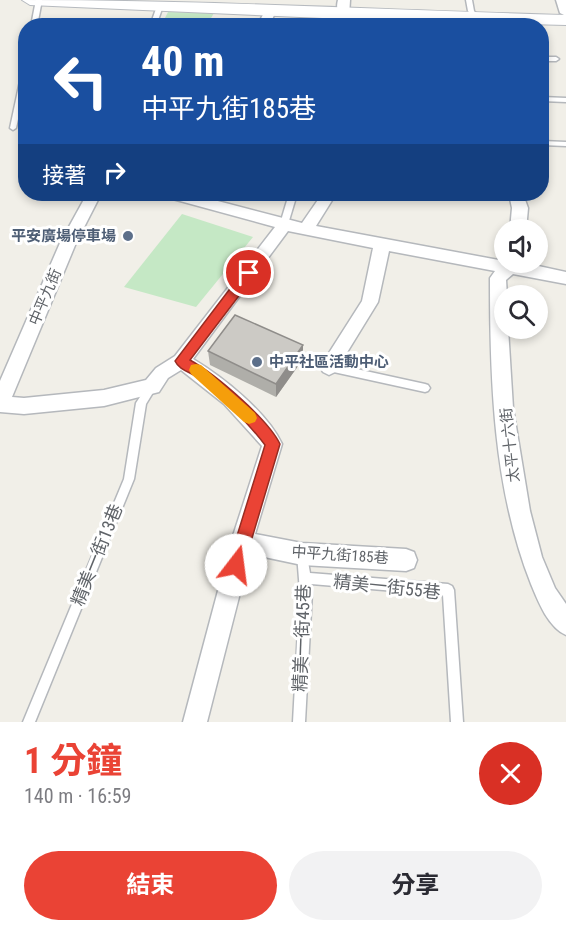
<!DOCTYPE html>
<html lang="zh-TW">
<meta charset="utf-8">
<style>
body{margin:0;font-family:"Roboto Condensed","Noto Sans TC",sans-serif;background:#f2f2f3;color:#2b2b33;height:100vh;display:flex;flex-direction:column;font-size:22px;white-space:nowrap}
*{box-sizing:border-box;margin:0}
p{font-size:20px;color:#7c7c81}
.icon{flex:none;width:33px;height:33px;fill:none;stroke:currentColor;stroke-width:2;stroke-linecap:round;stroke-linejoin:round}
.map{position:relative;height:722px;overflow:hidden}
.side{display:flex;flex-direction:column;background:#fff;flex:1}
.side>*{flex:none}
.banner{position:absolute;left:18px;top:18px;width:531px;height:183px;border-radius:24px;box-shadow:0 3px 9px #0003;background:#1a4fa0;color:#fff;overflow:hidden}
.controls{position:absolute;left:494px;top:219px;display:grid;gap:12px}
.controls a{display:grid;place-items:center;width:54px;height:54px;border-radius:50%;background:#fff;box-shadow:0 3px 9px #0003;font-size:30px}
.pin{position:absolute;display:grid;place-items:center;width:51px;height:51px;color:#fff;margin:-26px;border:3px solid #fff;border-radius:50%;box-shadow:0 2px 6px #0007}
.me{position:absolute;width:66px;margin:-33px;rotate:15deg;stroke-linejoin:round;filter:drop-shadow(0 0 4px #0008)}
.turn{display:flex;align-items:center;gap:21px;height:126px;padding:0 24px;font-size:27px}
.turn .icon{width:78px;height:78px;stroke-width:2.5}
.turn b{display:block;font-size:42px;line-height:51px}
.then{display:flex;align-items:center;height:57px;padding:0 24px;background:#0003;gap:12px;font-size:22px}
.round{display:grid;place-items:center;flex:none;width:63px;height:63px;border-radius:32px;background:#f2f2f3}
.head{display:flex;align-items:center;justify-content:space-between;height:102px;padding:0 24px}
h1{font-size:36px;font-weight:700;line-height:45px;color:#ea4335}
.primary-button{display:flex;gap:12px;margin-top:auto;padding:12px 24px}
.primary-button a{flex:1;height:69px;border-radius:36px;background:#ea4335;color:#fff;font-size:24px;font-weight:700;line-height:69px;text-align:center}
.primary-button a+a{background:#f2f2f3;color:#2b2b33}
.map>svg:first-child{display:block}
.green{fill:#c5e8c5}
.lines{fill:none;stroke-linecap:round;stroke-linejoin:round}
.lane-casing{stroke:#b5b8bc;stroke-width:3}
.street-casing{stroke:#b5b8bc;stroke-width:3}
.secondary-casing{stroke:#b6babf;stroke-width:2}
.lane{fill:#fff;fill-rule:evenodd}
.street{fill:#fff;fill-rule:evenodd}
.secondary{fill:#fff;fill-rule:evenodd}
.wall{fill:#afaea9}
.shaded-wall{fill:#8f8d8a}
.building{fill:#cccac5;stroke:#8f8d8a;stroke-width:1.5}
.route{fill:#ea4335;stroke:#982c22;stroke-width:1.5}
.slow{fill:#f59e0b}
.service-dot{fill:#5c6f8a;stroke:#fff;stroke-width:2}
.labels{text-anchor:middle;stroke-width:6;stroke-linejoin:round;paint-order:stroke}
.service-label{font-size:15px;font-weight:bold;fill:#4e5e75;stroke:#fff;text-anchor:end}
.street-label{font-size:15px;fill:#5f6368;stroke:#fff}
.near-street-label{font-size:18px;fill:#5f6368;stroke:#fff}
</style>
<div class="map">
<svg width="566" height="722" viewBox="0 0 566 722">
<rect width="100%" height="100%" fill="#f1efe8"/>
<!-- green -->
<g class="green">
<polygon points="168,12 214,13 207,25 161,26"/>
<polygon points="182,214 253,237 196,307 124,287"/>
</g>
<g class="lines">
<defs>
<g id="lane">
<polygon points="36,0 42,0 37,26 31,26"/>
<polygon points="466,0 472,0 474,11 479,17 478,18 474,18 468,11"/>
<polygon points="160,4 163,6 156,26 150,26 157,6"/>
<polygon points="345,12 348,14 345,26 339,26 342,14"/>
<polygon points="542,57 556,57 559,59 556,61 542,61"/>
<polygon points="26,65 26,84 16,128 13,130 10,128 23,67"/>
<polygon points="542,97 566,98 566,102 542,101"/>
<polygon points="542,141 566,142 566,146 542,145"/>
<polygon points="289,194 297,194 288,224 284,227 280,224"/>
<polygon points="329,363 425,384 428,385 430,388 428,391 425,392 329,371 326,370 324,367 326,364"/>
<polygon points="152,382 155,383 157,386 146,404 134,479 35,722 23,722 124,479 136,403 149,383"/>
<polygon points="302,549 306,550 310,573 448,584 452,586 454,590 463,722 451,722 443,595 311,584 312,592 305,722 293,722 300,592 297,554 298,550"/>
</g>
<g id="street">
<path d="M338 0H350L349 16 345 17C337 15 336 7 338 0Z"/>
<polygon points="556,0 566,0 566,16 560,13"/>
<polygon points="270,8 276,11 269,26 257,26 266,9"/>
<polygon points="406,12 412,15 412,26 400,26 400,15"/>
<path d="M87 194H101L76 243 12 397 24 398 104 390 146 380 156 368 175 356 275 227 169 198 167 194H191L302 223 322 194H336L316 226 504 261V262H520L566 272V284L513 274 506 280 507 296H504V328H508L513 408 530 511 542 557 555 588 566 604V635C548 627 538 601 531 584 493 488 490 379 490 278L495 271 389 251 378 302 335 372 329 375 323 372 320 367 362 301 373 248 288 231 193 359C223 377 267 412 282 444L255 534 302 543 406 549 414 552 417 560 414 568 406 571 302 565 250 554 207 722H183L231 542 262 446 224 404 181 370 168 378 159 392 104 406 24 414 0 412V381L60 243Z"/>
<polygon points="509,194 523,194 528,208 526,230 510,230 512,208"/>
</g>
<path id="secondary" d="M22 0C203 0 385 10 566 15V25L345 19 30 5Z"/>
</defs>
<!-- lane casing -->
<use href="#lane" class="lane-casing"/>
<!-- street casing -->
<use href="#street" class="street-casing"/>
<!-- secondary casing -->
<use href="#secondary" class="secondary-casing"/>
<!-- lane -->
<use href="#lane" class="lane"/>
<!-- street -->
<use href="#street" class="street"/>
<!-- secondary -->
<use href="#secondary" class="secondary"/>
</g>
<!-- wall -->
<polygon class="wall" points="208,351 303,359 276,397 210,365"/>
<!-- shaded-wall -->
<polygon class="shaded-wall" points="303,345 303,359 276,397 276,384"/>
<!-- building -->
<polygon class="building" points="235,315 303,345 276,384 208,351"/>
<!-- route -->
<path class="route" d="M249 268 254 269 256 273 254 276 190 360C215 374 268 419 280 444L244 565 242 571 236 573 230 571 228 565 265 445C249 424 219 393 197 377 190 372 179 370 175 361L245 269Z"/>
<!-- slow -->
<polygon class="slow" points="196,364 201,365 255,413 257,418 255,422 249,424 244,422 191,374 189,370 191,365"/>
<!-- markers -->
<g class="service-dot">
<circle cx="128" cy="236" r="6"/>
<circle cx="257" cy="362" r="6"/>
</g>
<g class="labels">
<!-- service labels -->
<g class="service-label">
<text x="116" y="241">平安廣場停車場</text>
<text x="269" y="367" text-anchor="start">中平社區活動中心</text>
</g>
<!-- street labels -->
<g class="street-label">
<text transform="translate(45 297) rotate(-67)" y="5">中平九街</text>
<text transform="translate(510 445) rotate(-96)" y="5">太平十六街</text>
<text transform="translate(340 555) rotate(4)" y="5">中平九街185巷</text>
</g>
<!-- near-street labels -->
<g class="near-street-label">
<text transform="translate(97 555) rotate(-68)" y="6">精美一街13巷</text>
<text transform="translate(387 587) rotate(6)" y="6">精美一街55巷</text>
<text transform="translate(302 638) rotate(-88)" y="6">精美一街45巷</text>
</g>
</g>
</svg>
<div class="controls">
<a><svg class="icon" aria-label="sound" viewBox="0 0 24 24"><path d="M4 9h4l5-4v14l-5-4H4zM17 9q2 3 0 6"/></svg></a>
<a><svg class="icon" aria-label="search" viewBox="0 0 24 24"><circle cx="10" cy="10" r="6"/><path d="M15 15l6 6"/></svg></a>
</div>
<div class="pin" style="left:249px;top:273px;background:#d93025"><svg class="icon" aria-label="arrive" viewBox="0 0 24 24"><path d="M6 21V4h12l-3 4 3 4H6"/></svg></div>
<svg class="me" style="left:236px;top:565px" viewBox="-20 -20 40 40"><circle r="19" fill="#fff"/><path d="M0-13L10 11 0 6-10 11z" fill="#ea4335"/></svg>
<div class="banner">
<div class="turn"><svg class="icon" aria-label="left" viewBox="0 0 24 24"><path d="M17 20v-9H6M10 6l-5 5 5 5"/></svg><div><b>40 m</b>中平九街185巷</div></div>
<div class="then">接著<svg class="icon" aria-label="right" viewBox="0 0 24 24"><path d="M7 20v-9h11M14 6l5 5-5 5"/></svg></div>
</div>
</div>
<section class="side">
<div class="head"><div><h1>1 分鐘</h1><p>140 m · 16:59</p></div><a class="round" style="background:#d93025;color:#fff"><svg class="icon" aria-label="close" viewBox="0 0 24 24"><path d="M6 6l12 12M18 6L6 18"/></svg></a></div>
<div class="primary-button"><a>結束</a><a>分享</a></div>
</section>
